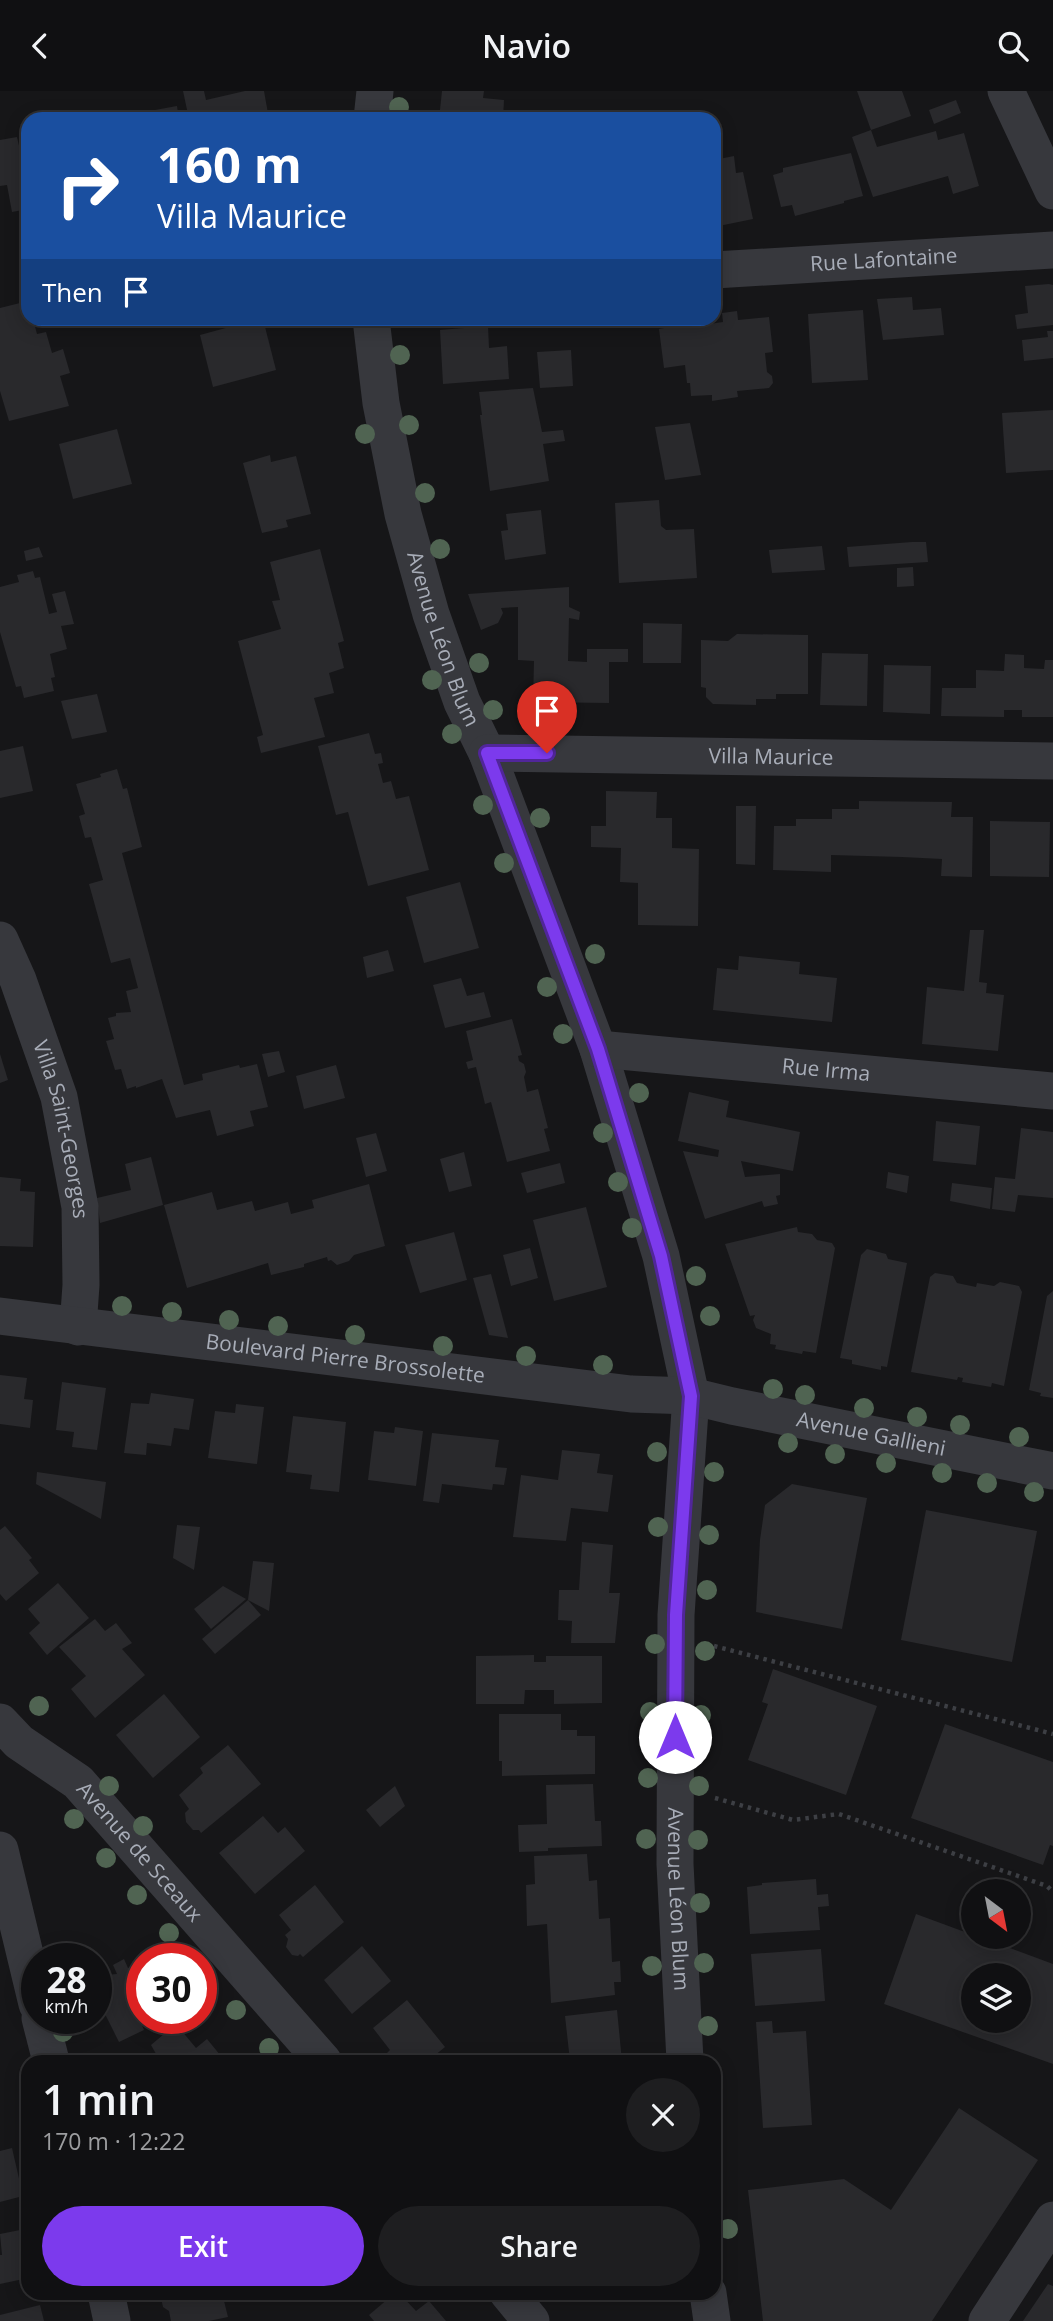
<!DOCTYPE html>
<meta charset="utf-8">
<style>
body{margin:0;font-family:"Open Sans",sans-serif;background:#1e1e20;color:#f1f3f6;height:100vh;display:flex;flex-direction:column;font-size:26px;white-space:nowrap}
*{box-sizing:border-box;margin:0}
p{font-size:23px;color:#9c9d9f}
.icon{flex:none;width:38px;height:38px;fill:none;stroke:currentColor;stroke-width:2;stroke-linecap:round;stroke-linejoin:round}
.map{position:relative;flex:1;overflow:hidden}
.details{position:absolute;left:21px;top:1964px;width:700px;height:245px;display:flex;flex-direction:column;background:#101012;border-radius:21px;box-shadow:0 4px 18px #0003,0 0 0 2px #303032}
.details>*{flex:none}
.guide{position:absolute;left:21px;top:21px;width:700px;height:214px;border-radius:21px;box-shadow:0 4px 18px #0003,0 0 0 2px #303032;background:#1a4fa0;color:#fff;overflow:hidden}
.needle{width:46px;rotate:148deg}
.controls{position:absolute;left:961px;top:1788px;display:grid;gap:14px}
.controls a{display:grid;place-items:center;width:70px;height:70px;border-radius:50%;background:#101012;box-shadow:0 4px 18px #0003,0 0 0 2px #303032;font-size:35px}
.speed{position:absolute;left:21px;top:1852px;display:flex;gap:14px;font-size:35px;font-weight:700;text-align:center}
.speed>*{display:grid;place-content:center;width:91px;height:91px;border-radius:50%;background:#101012;box-shadow:0 4px 18px #0003,0 0 0 2px #303032;line-height:1}
.speed small{font-size:18px;font-weight:400}
.speed .limit{border:10px solid #d22;background:#fff;color:#111}
.pin{position:absolute;display:grid;place-items:center;width:60px;height:60px;color:#fff;margin:-72px -30px;border-radius:50% 50% 50% 0;rotate:-45deg;box-shadow:0 0 7px #0007}
.pin .icon{rotate:45deg}
.me{position:absolute;width:77px;margin:-38px;rotate:0deg;stroke-linejoin:round;filter:drop-shadow(0 0 5px #0008)}
.turn{display:flex;align-items:center;gap:24px;height:147px;padding:0 21px;font-size:32px}
.turn .icon{width:91px;height:91px;stroke-width:2.5}
.turn b{display:block;font-size:49px;line-height:60px}
.then{display:flex;align-items:center;height:66px;padding:0 21px;background:#0003;gap:14px;font-size:26px}
.round{display:grid;place-items:center;flex:none;width:74px;height:74px;border-radius:37px;background:#1e1e20}
.headline{display:flex;align-items:center;justify-content:space-between;height:119px;padding:0 21px}
h1{font-size:42px;font-weight:600;line-height:52px}
.button{display:flex;gap:14px;margin-top:auto;padding:14px 21px}
.button a{flex:1;height:80px;border-radius:42px;background:#7c3aed;color:#fff;font-size:28px;font-weight:600;line-height:80px;text-align:center}
.button a+a{background:#1e1e20;color:#f1f3f6}
header{display:flex;justify-content:space-between;align-items:center;height:91px;padding:0 21px;background:#101012;font-size:32px;font-weight:600}
.map>svg:first-child{display:block}
.building{fill:#29292c;fill-rule:evenodd}
.lines{fill:none;stroke-linecap:round;stroke-linejoin:round}
.path{stroke:#3d3f44;stroke-width:4.5;stroke-dasharray:3.5 5;stroke-linecap:butt}
.minor{stroke:#37383d;stroke-width:37}
.tree{fill:#506452}
.route-casing{stroke:#51269a;stroke-width:18}
.route{stroke:#7c3aed;stroke-width:12}
.labels{text-anchor:middle;stroke-width:7;stroke-linejoin:round;paint-order:stroke}
.street-label{font-size:21px;fill:#a8adb8;stroke:#111113}
</style>
<header><svg class="icon" aria-label="back" viewBox="0 0 24 24"><path d="M15 5l-7 7 7 7"/></svg>Navio<svg class="icon" aria-label="search" viewBox="0 0 24 24"><circle cx="10" cy="10" r="6"/><path d="M15 15l6 6"/></svg></header>
<div class="map">
<svg width="1053" height="2230" viewBox="0 0 1053 2230">
<rect width="100%" height="100%" fill="#161618"/>
<!-- building -->
<g class="building">
<polygon points="183,0 204,0 206,9 245,0 264,0 269,28 189,28"/>
<polygon points="442,0 484,0 483,7 504,9 503,28 439,28"/>
<polygon points="857,0 902,0 911,25 871,39"/>
<polygon points="956,9 961,22 934,33 929,19"/>
<polygon points="177,15 179,28 134,28 133,23"/>
<polygon points="871,39 877,56 936,40 938,49 964,42 979,95 953,103 948,85 873,106 852,46"/>
<polygon points="17,46 26,86 28,85 28,118 12,121 7,94 0,95 0,49"/>
<polygon points="851,62 863,105 844,110 844,112 795,125 792,114 781,116 773,84 783,81 783,77"/>
<polygon points="734,65 736,82 743,81 753,128 714,136 714,69"/>
<polygon points="1049,193 1053,194 1053,234 1017,238 1015,224 1028,222 1025,195"/>
<polygon points="912,206 913,219 941,217 944,244 883,249 877,208"/>
<polygon points="28,210 28,228 33,228 37,243 46,241 52,262 63,258 70,282 60,285 69,315 9,330 0,300 0,217"/>
<polygon points="863,219 868,289 812,292 808,223"/>
<polygon points="737,220 738,229 769,226 773,261 765,262 767,281 772,285 773,292 769,297 737,300 738,306 712,310 712,304 691,305 690,292 687,292 685,274 664,277 659,238 669,236 668,228 694,228 695,235 723,231 722,222"/>
<polygon points="259,228 263,228 276,279 213,296 200,244"/>
<polygon points="488,235 489,257 507,255 509,288 443,293 440,239"/>
<polygon points="1047,240 1053,240 1053,267 1024,270 1022,249 1048,246"/>
<polygon points="571,259 573,295 540,297 537,261"/>
<polygon points="533,297 542,341 563,339 565,350 543,353 549,390 490,400 480,324 482,324 479,301"/>
<polygon points="1053,319 1053,379 1006,382 1002,322"/>
<polygon points="690,332 701,384 665,389 655,336"/>
<polygon points="117,338 132,393 73,408 59,353"/>
<polygon points="270,364 271,371 296,365 311,423 286,429 288,436 262,442 243,372"/>
<polygon points="659,409 661,435 666,439 694,438 697,487 619,492 615,412"/>
<polygon points="541,419 546,463 505,469 501,440 508,439 506,423"/>
<polygon points="912,451 926,451 928,471 849,476 847,456"/>
<polygon points="822,455 825,479 772,482 769,459"/>
<polygon points="39,456 43,466 26,470 24,460"/>
<polygon points="320,458 344,550 338,552 344,577 329,582 334,602 314,607 325,646 261,662 257,646 263,644 238,550 281,538 272,510 280,509 270,471"/>
<polygon points="913,476 914,495 897,496 897,477"/>
<polygon points="33,480 35,487 40,486 49,523 57,521 52,503 65,500 74,533 61,535 67,558 50,563 55,586 51,587 54,600 24,607 21,595 16,596 0,541 0,496 19,491 17,484"/>
<polygon points="569,496 569,516 580,521 579,529 569,527 568,570 587,571 587,558 628,558 628,571 609,571 609,612 533,611 534,570 518,569 518,516 501,517 503,522 498,532 481,539 468,503"/>
<polygon points="643,532 682,533 681,572 643,572"/>
<polygon points="737,543 808,544 808,603 776,603 776,608 756,608 756,614 713,613 706,606 706,597 701,596 701,549 728,550"/>
<polygon points="822,562 868,563 867,615 820,614"/>
<polygon points="1005,563 1024,564 1024,577 1044,578 1045,569 1053,569 1053,626 1022,626 1022,619 1004,619 1004,626 941,625 942,597 976,597 976,579 1004,580"/>
<polygon points="884,574 931,575 930,623 883,621"/>
<polygon points="97,603 107,641 72,648 61,610"/>
<polygon points="369,642 375,663 381,662 383,672 378,673 383,692 391,690 396,708 409,705 429,779 368,795 348,721 336,724 318,655"/>
<polygon points="23,655 33,700 0,707 0,660"/>
<polygon points="117,678 123,698 127,697 142,756 122,762 184,994 203,989 202,983 239,974 240,977 257,973 268,1016 250,1020 254,1035 217,1045 210,1019 176,1027 162,988 136,997 136,995 127,998 121,978 115,979 106,950 114,948 108,927 116,925 116,922 131,921 126,900 138,897 130,867 111,872 89,793 103,789 91,746 85,747 79,725 85,723 76,693 101,686 100,683"/>
<polygon points="606,700 657,701 656,727 672,727 672,757 699,758 698,835 638,834 638,792 620,791 621,757 591,756 591,735 606,735"/>
<polygon points="859,710 952,711 951,726 973,726 972,786 941,785 942,768 902,766 831,764 831,781 773,779 774,735 796,735 796,728 832,728 832,718 859,718"/>
<polygon points="736,715 756,715 755,774 736,773"/>
<polygon points="990,730 1050,731 1049,786 990,785"/>
<polygon points="460,791 479,857 424,872 406,806"/>
<polygon points="970,839 984,839 979,891 987,892 986,902 1004,904 998,960 922,953 927,896 964,900"/>
<polygon points="388,859 394,880 367,887 363,866"/>
<polygon points="739,865 800,871 799,883 837,887 832,931 713,919 717,877 738,879"/>
<polygon points="461,887 467,905 484,901 491,926 445,937 433,894"/>
<polygon points="512,928 522,964 518,965 519,970 524,973 526,981 524,986 527,1001 538,998 548,1037 544,1038 550,1060 507,1071 491,1011 485,1013 476,976 468,978 466,971 473,969 466,940"/>
<polygon points="279,960 285,981 268,986 262,963"/>
<polygon points="0,963 8,989 0,992"/>
<polygon points="336,974 345,1007 304,1018 296,985"/>
<polygon points="689,1001 729,1010 726,1026 800,1041 793,1080 741,1070 745,1086 780,1083 780,1104 776,1105 778,1113 764,1116 762,1110 705,1128 683,1060 718,1066 719,1059 678,1050"/>
<polygon points="936,1030 980,1035 976,1074 933,1070"/>
<polygon points="1021,1037 1053,1041 1053,1107 1018,1104 1015,1121 992,1118 995,1086 1015,1088"/>
<polygon points="376,1042 387,1080 366,1086 356,1047"/>
<polygon points="464,1061 472,1095 449,1101 440,1068"/>
<polygon points="151,1066 163,1114 100,1132 97,1107 131,1099 125,1073"/>
<polygon points="560,1072 565,1092 527,1102 521,1082"/>
<polygon points="888,1081 909,1085 907,1102 886,1097"/>
<polygon points="0,1086 21,1088 20,1100 35,1101 33,1156 0,1155"/>
<polygon points="952,1092 992,1097 990,1118 950,1110"/>
<polygon points="369,1093 385,1155 354,1164 349,1170 337,1174 331,1169 328,1170 327,1166 304,1173 304,1176 271,1184 268,1172 187,1197 164,1114 212,1101 217,1119 252,1110 255,1120 288,1111 291,1123 314,1117 312,1109"/>
<polygon points="586,1116 607,1196 554,1210 533,1129"/>
<polygon points="797,1136 798,1141 812,1143 817,1149 832,1152 835,1157 816,1262 803,1260 802,1263 775,1258 776,1254 770,1253 771,1243 756,1237 753,1229 755,1224 750,1225 725,1153"/>
<polygon points="454,1141 467,1189 420,1202 405,1154"/>
<polygon points="530,1157 538,1187 511,1195 503,1164"/>
<polygon points="867,1158 886,1163 888,1168 907,1172 887,1276 881,1275 881,1279 852,1273 852,1269 840,1267 861,1164"/>
<polygon points="935,1182 953,1185 957,1192 976,1196 977,1192 994,1195 1000,1191 1019,1195 1022,1201 1004,1295 992,1292 991,1296 962,1291 963,1287 958,1286 957,1289 911,1281 930,1186"/>
<polygon points="491,1183 508,1247 489,1244 473,1187"/>
<polygon points="1053,1200 1053,1307 1040,1305 1041,1302 1029,1299 1047,1205"/>
<polygon points="0,1284 27,1287 24,1308 33,1309 30,1337 0,1333"/>
<polygon points="62,1291 106,1297 97,1359 72,1356 74,1341 56,1339"/>
<polygon points="151,1302 194,1308 189,1339 174,1337 171,1355 147,1352 146,1364 124,1362 131,1312 149,1313"/>
<polygon points="236,1313 264,1316 257,1373 208,1367 215,1320 235,1322"/>
<polygon points="293,1325 346,1331 339,1401 310,1398 312,1384 286,1381"/>
<polygon points="395,1336 423,1340 416,1395 368,1389 374,1340 394,1342"/>
<polygon points="432,1342 499,1349 495,1376 507,1377 504,1394 493,1393 492,1399 442,1393 439,1412 423,1410"/>
<polygon points="562,1359 600,1363 597,1382 613,1384 608,1421 571,1417 566,1450 513,1446 521,1384 558,1389"/>
<polygon points="37,1381 106,1391 101,1428 36,1393"/>
<polygon points="792,1393 867,1407 842,1538 756,1521 760,1449 765,1414"/>
<polygon points="926,1419 1037,1440 1012,1571 901,1549"/>
<polygon points="177,1434 200,1436 194,1479 173,1467"/>
<polygon points="5,1435 32,1467 29,1469 39,1482 6,1510 0,1503 0,1439"/>
<polygon points="582,1451 613,1454 609,1502 620,1502 615,1552 571,1552 572,1530 558,1529 559,1499 579,1499"/>
<polygon points="253,1470 274,1472 269,1520 248,1509"/>
<polygon points="58,1492 89,1527 47,1564 29,1542 40,1532 28,1518"/>
<polygon points="223,1495 246,1508 211,1538 194,1518"/>
<polygon points="248,1509 261,1524 215,1563 202,1548"/>
<polygon points="95,1528 105,1540 116,1532 132,1552 122,1558 145,1584 95,1627 71,1598 86,1585 59,1556"/>
<polygon points="534,1564 534,1571 546,1571 546,1565 602,1565 602,1612 554,1613 554,1599 525,1599 524,1613 476,1613 476,1565"/>
<polygon points="773,1578 877,1615 846,1704 748,1669 768,1613 762,1611"/>
<polygon points="164,1603 200,1646 153,1687 116,1644"/>
<polygon points="499,1623 561,1623 561,1639 577,1639 577,1645 595,1645 595,1683 502,1685 502,1670 499,1670"/>
<polygon points="945,1633 1053,1671 1053,1755 1050,1754 1043,1774 911,1727"/>
<polygon points="228,1654 261,1693 201,1742 199,1739 193,1739 186,1731 185,1722 189,1718 179,1704 203,1682 200,1677"/>
<polygon points="593,1693 595,1730 601,1730 602,1755 548,1757 548,1760 519,1761 518,1734 547,1733 546,1694"/>
<polygon points="395,1695 405,1715 380,1736 366,1719"/>
<polygon points="263,1725 278,1742 285,1736 305,1760 255,1803 219,1762"/>
<polygon points="587,1763 589,1790 597,1789 599,1828 610,1827 612,1871 620,1870 621,1891 614,1891 615,1904 551,1912 547,1833 527,1835 526,1794 535,1793 534,1765"/>
<polygon points="816,1788 817,1804 828,1803 829,1815 818,1816 820,1839 750,1843 747,1796 762,1794 762,1792"/>
<polygon points="315,1794 344,1831 303,1866 300,1863 298,1865 292,1864 286,1856 288,1848 285,1844 291,1839 279,1824"/>
<path d="M916 1823 973 1844V1846H980L1053 1873V1973L884 1913ZM973 1885H1018V1930H973Z"/>
<polygon points="362,1855 391,1890 352,1923 324,1889"/>
<polygon points="821,1858 825,1910 755,1915 751,1863"/>
<polygon points="124,1868 128,1877 140,1872 142,1875 142,1925 139,1927 144,1939 119,1951 96,1905 96,1894 99,1888 106,1884 117,1883 113,1874"/>
<polygon points="407,1909 445,1956 428,1970 392,1970 386,1963 390,1959 373,1937"/>
<polygon points="617,1919 622,1970 570,1970 565,1925"/>
<polygon points="772,1930 773,1942 806,1940 812,2034 763,2037 756,1931"/>
<polygon points="176,1933 196,1957 207,1948 225,1970 160,1970 151,1954"/>
<polygon points="959,2017 1038,2069 932,2230 763,2230 748,2099 844,2088 891,2119"/>
<polygon points="12,2057 23,2105 0,2111 0,2060"/>
<polygon points="20,2139 25,2159 28,2158 28,2187 0,2193 0,2164 2,2164 0,2143"/>
<polygon points="1048,2193 1053,2195 1053,2230 1023,2230"/>
<polygon points="160,2202 222,2202 228,2226 209,2230 171,2230 169,2220 163,2216"/>
<polygon points="395,2202 399,2202 416,2220 429,2210 446,2230 374,2230 369,2224"/>
<polygon points="40,2214 44,2230 0,2230 0,2224"/>
</g>
<g class="lines">
<!-- path -->
<g class="path">
<polyline points="714,1555 1053,1643"/>
<polyline points="715,1707 793,1729 839,1723 1047,1795 1053,1801"/>
</g>
<!-- minor -->
<g class="minor">
<polyline points="1006,0 1053,100"/>
<polyline points="372,28 375,0"/>
<path id="s1" d="M714 179 1053 159"/>
<path id="s2" d="M371 228 381 312 403 423 431 523 462 611 487 662 598 958 661 1165 691 1305 676 1524 675 1773 685 1970"/>
<path id="s3" d="M487 662 1053 670"/>
<path id="s4" d="M0 849 18 889 59 1006 80 1116 81 1194 78 1236"/>
<path id="s5" d="M598 958 1053 1000"/>
<path id="s6" d="M0 1225 631 1303 691 1305 732 1315 1053 1380"/>
<path id="s7" d="M0 1631 19 1651 78 1691 323 1970"/>
<polyline points="0,1759 37,1913"/>
<polyline points="40,1927 51,1970"/>
<polyline points="106,2202 112,2230"/>
<polyline points="508,2202 531,2230"/>
<polyline points="708,2202 712,2230"/>
<polyline points="987,2230 1053,2129"/>
</g>
</g>
<!-- trees -->
<g class="tree">
<circle cx="399" cy="16" r="10"/>
<circle cx="400" cy="264" r="10"/>
<circle cx="409" cy="334" r="10"/>
<circle cx="365" cy="343" r="10"/>
<circle cx="425" cy="402" r="10"/>
<circle cx="440" cy="458" r="10"/>
<circle cx="479" cy="572" r="10"/>
<circle cx="432" cy="589" r="10"/>
<circle cx="493" cy="619" r="10"/>
<circle cx="452" cy="643" r="10"/>
<circle cx="483" cy="714" r="10"/>
<circle cx="540" cy="727" r="10"/>
<circle cx="504" cy="772" r="10"/>
<circle cx="595" cy="863" r="10"/>
<circle cx="547" cy="896" r="10"/>
<circle cx="563" cy="943" r="10"/>
<circle cx="639" cy="1002" r="10"/>
<circle cx="603" cy="1042" r="10"/>
<circle cx="618" cy="1091" r="10"/>
<circle cx="632" cy="1137" r="10"/>
<circle cx="696" cy="1185" r="10"/>
<circle cx="122" cy="1215" r="10"/>
<circle cx="172" cy="1221" r="10"/>
<circle cx="710" cy="1225" r="10"/>
<circle cx="229" cy="1229" r="10"/>
<circle cx="278" cy="1235" r="10"/>
<circle cx="355" cy="1244" r="10"/>
<circle cx="443" cy="1255" r="10"/>
<circle cx="526" cy="1265" r="10"/>
<circle cx="603" cy="1274" r="10"/>
<circle cx="773" cy="1298" r="10"/>
<circle cx="805" cy="1304" r="10"/>
<circle cx="864" cy="1317" r="10"/>
<circle cx="917" cy="1326" r="10"/>
<circle cx="960" cy="1334" r="10"/>
<circle cx="1019" cy="1346" r="10"/>
<circle cx="788" cy="1352" r="10"/>
<circle cx="657" cy="1361" r="10"/>
<circle cx="835" cy="1363" r="10"/>
<circle cx="886" cy="1372" r="10"/>
<circle cx="714" cy="1381" r="10"/>
<circle cx="942" cy="1382" r="10"/>
<circle cx="987" cy="1392" r="10"/>
<circle cx="1034" cy="1401" r="10"/>
<circle cx="658" cy="1436" r="10"/>
<circle cx="709" cy="1444" r="10"/>
<circle cx="707" cy="1499" r="10"/>
<circle cx="655" cy="1553" r="10"/>
<circle cx="705" cy="1560" r="10"/>
<circle cx="39" cy="1615" r="10"/>
<circle cx="650" cy="1621" r="10"/>
<circle cx="701" cy="1624" r="10"/>
<circle cx="648" cy="1687" r="10"/>
<circle cx="109" cy="1695" r="10"/>
<circle cx="699" cy="1695" r="10"/>
<circle cx="74" cy="1728" r="10"/>
<circle cx="143" cy="1735" r="10"/>
<circle cx="646" cy="1748" r="10"/>
<circle cx="698" cy="1749" r="10"/>
<circle cx="106" cy="1767" r="10"/>
<circle cx="137" cy="1804" r="10"/>
<circle cx="700" cy="1812" r="10"/>
<circle cx="169" cy="1842" r="10"/>
<circle cx="704" cy="1872" r="10"/>
<circle cx="652" cy="1875" r="10"/>
<circle cx="236" cy="1919" r="10"/>
<circle cx="708" cy="1935" r="10"/>
<circle cx="63" cy="1941" r="10"/>
<circle cx="269" cy="1957" r="10"/>
<circle cx="728" cy="2138" r="10"/>
</g>
<g class="lines">
<defs>
<polyline id="route" points="547,662 487,662 598,958 661,1165 691,1305 676,1524 675,1646"/>
</defs>
<!-- route casing -->
<use href="#route" class="route-casing"/>
<!-- route -->
<use href="#route" class="route"/>
</g>
<g class="labels">
<!-- street labels -->
<g class="street-label">
<text dy="7" stroke="none"><textPath href="#s1" startOffset="170">Rue Lafontaine</textPath></text>
<text dy="7" stroke="none"><textPath href="#s2" startOffset="329">Avenue Léon Blum</textPath></text>
<text dy="7" stroke="none"><textPath href="#s3" startOffset="284">Villa Maurice</textPath></text>
<text dy="7" stroke="none"><textPath href="#s5" startOffset="229">Rue Irma</textPath></text>
<text dy="7" stroke="none"><textPath href="#s4" startOffset="200">Villa Saint-Georges</textPath></text>
<text dy="7" stroke="none"><textPath href="#s6" startOffset="348">Boulevard Pierre Brossolette</textPath></text>
<text dy="7" stroke="none"><textPath href="#s6" startOffset="880">Avenue Gallieni</textPath></text>
<text dy="7" stroke="none"><textPath href="#s7" startOffset="192">Avenue de Sceaux</textPath></text>
<text dy="7" stroke="none"><textPath href="#s2" startOffset="1631">Avenue Léon Blum</textPath></text>
</g>
</g>
</svg>
<div class="controls">
<a><svg class="needle" viewBox="-14 -14 28 28"><path d="M0-13l5 13h-10z" fill="#e53935"/><path d="M0 13l5-13h-10z" fill="#9c9d9f"/></svg></a>
<a><svg class="icon" aria-label="layers" viewBox="0 0 24 24"><path d="M12 4l9 5-9 5-9-5zM3 14l9 5 9-5"/></svg></a>
</div>
<div class="speed"><div>28<small>km/h</small></div><div class="limit">30</div></div>
<div class="pin" style="left:547px;top:662px;background:#d93025"><svg class="icon" aria-label="arrive" viewBox="0 0 24 24"><path d="M6 21V4h12l-3 4 3 4H6"/></svg></div>
<svg class="me" style="left:675px;top:1646px" viewBox="-20 -20 40 40"><circle r="19" fill="#fff"/><path d="M0-13L10 11 0 6-10 11z" fill="#7c3aed"/></svg>
<div class="guide">
<div class="turn"><svg class="icon" aria-label="right" viewBox="0 0 24 24"><path d="M7 20v-9h11M14 6l5 5-5 5"/></svg><div><b>160 m</b>Villa Maurice</div></div>
<div class="then">Then<svg class="icon" aria-label="arrive" viewBox="0 0 24 24"><path d="M6 21V4h12l-3 4 3 4H6"/></svg></div>
</div>
<section class="details">
<div class="headline"><div><h1>1 min</h1><p>170 m · 12:22</p></div><a class="round"><svg class="icon" aria-label="close" viewBox="0 0 24 24"><path d="M6 6l12 12M18 6L6 18"/></svg></a></div>
<div class="button"><a>Exit</a><a>Share</a></div>
</section>
</div>
